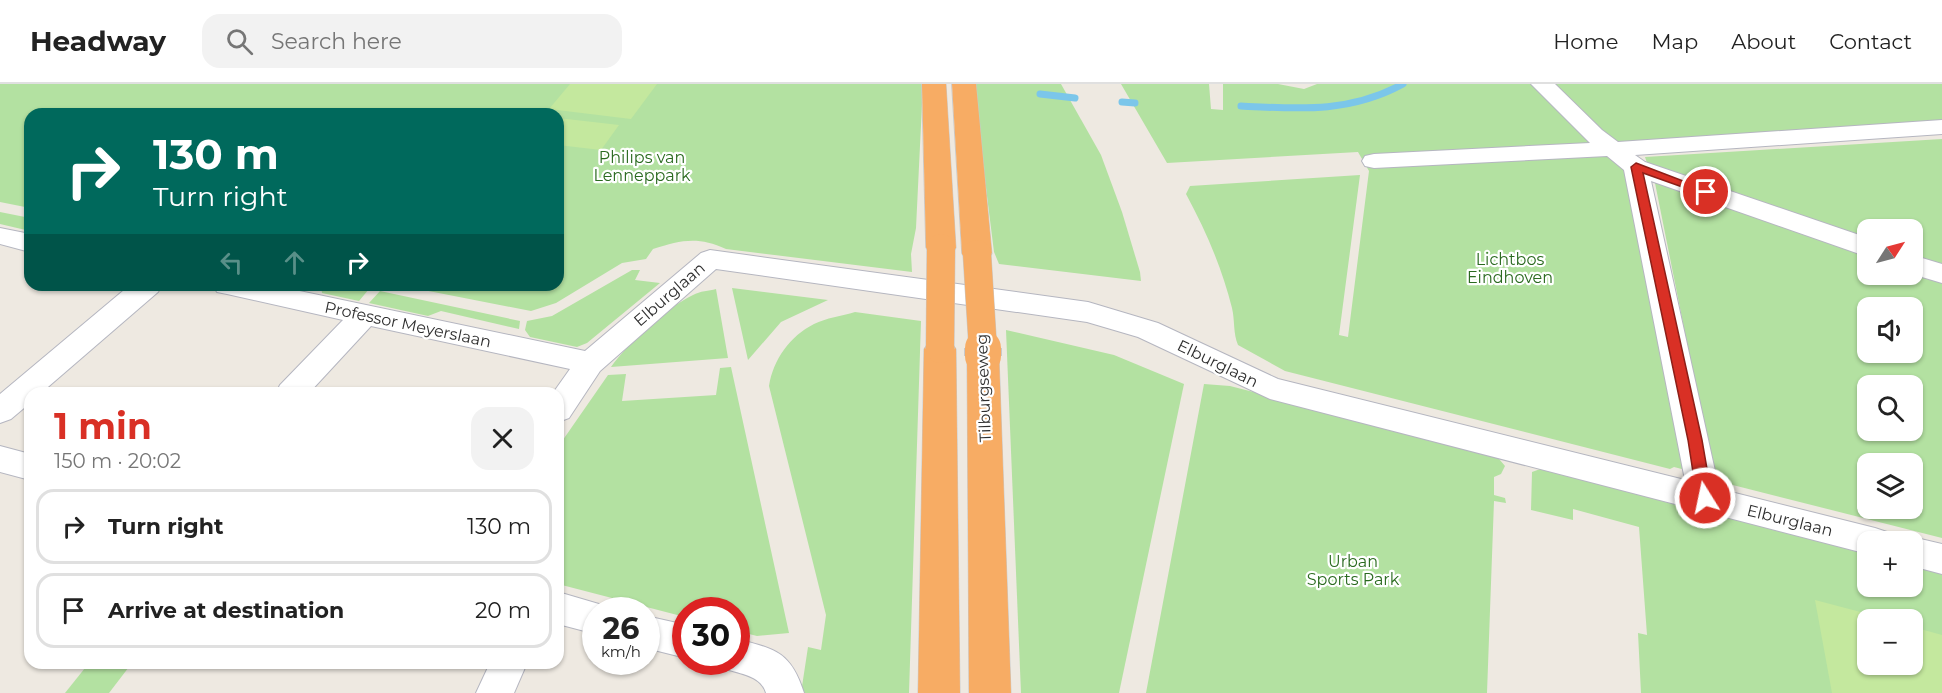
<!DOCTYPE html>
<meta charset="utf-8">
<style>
body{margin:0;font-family:Montserrat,sans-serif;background:#f2f2f2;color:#222;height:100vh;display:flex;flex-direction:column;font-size:22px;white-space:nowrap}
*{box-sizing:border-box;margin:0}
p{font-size:20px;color:#767676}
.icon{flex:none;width:33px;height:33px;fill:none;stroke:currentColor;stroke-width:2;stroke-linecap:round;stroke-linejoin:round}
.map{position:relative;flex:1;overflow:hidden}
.drawer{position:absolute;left:24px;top:303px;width:540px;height:282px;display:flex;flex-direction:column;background:#fff;border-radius:18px;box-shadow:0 2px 4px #0004}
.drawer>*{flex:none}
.banner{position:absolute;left:24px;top:24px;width:540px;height:183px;border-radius:18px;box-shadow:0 2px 4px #0004;background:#00695c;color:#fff;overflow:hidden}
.needle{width:39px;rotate:54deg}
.buttons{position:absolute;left:1857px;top:135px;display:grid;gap:12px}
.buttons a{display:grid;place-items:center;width:66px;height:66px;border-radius:12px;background:#fff;box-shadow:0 2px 4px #0004;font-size:30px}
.speed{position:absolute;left:582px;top:513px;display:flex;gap:12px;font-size:30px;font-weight:700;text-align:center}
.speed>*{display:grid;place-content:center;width:78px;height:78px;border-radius:50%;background:#fff;box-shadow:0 2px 4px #0004;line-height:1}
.speed small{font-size:15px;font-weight:400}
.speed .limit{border:9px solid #d22;background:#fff;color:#111}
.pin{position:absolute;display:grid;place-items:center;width:51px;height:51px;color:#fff;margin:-26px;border:3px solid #fff;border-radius:50%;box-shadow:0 2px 6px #0007}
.me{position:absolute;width:66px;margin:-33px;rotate:350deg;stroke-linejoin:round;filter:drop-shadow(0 0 4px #0008)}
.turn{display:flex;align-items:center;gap:21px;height:126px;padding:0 30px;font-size:27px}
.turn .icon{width:78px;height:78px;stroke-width:2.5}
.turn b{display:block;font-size:42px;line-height:51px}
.lanes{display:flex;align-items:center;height:57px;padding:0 30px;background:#0003;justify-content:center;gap:30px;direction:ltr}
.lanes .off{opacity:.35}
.round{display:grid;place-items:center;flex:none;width:63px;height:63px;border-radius:18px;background:#f2f2f2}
.head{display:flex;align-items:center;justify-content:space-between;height:102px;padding:0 30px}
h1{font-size:36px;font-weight:700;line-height:45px;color:#d93025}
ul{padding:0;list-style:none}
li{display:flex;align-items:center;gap:18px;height:75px;margin:0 12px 9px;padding:0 18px;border:3px solid #e0e0e0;border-radius:18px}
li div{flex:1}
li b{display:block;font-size:22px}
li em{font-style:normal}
header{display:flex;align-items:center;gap:36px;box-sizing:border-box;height:84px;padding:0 30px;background:#fff;border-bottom:2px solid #e0e0e0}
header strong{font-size:28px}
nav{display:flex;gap:33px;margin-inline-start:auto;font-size:21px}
.search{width:420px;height:54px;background:#f2f2f2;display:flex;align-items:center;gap:15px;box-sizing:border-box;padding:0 21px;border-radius:18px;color:#767676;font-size:22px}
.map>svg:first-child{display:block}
.green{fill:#b3e1a1;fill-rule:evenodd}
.pitch{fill:#c4e89e}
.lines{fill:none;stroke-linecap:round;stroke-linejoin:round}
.stream{stroke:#7bc6ea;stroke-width:7}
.minor-casing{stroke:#b5b6c0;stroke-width:2}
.highway-casing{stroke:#c9c9c9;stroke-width:1}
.minor{fill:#fff;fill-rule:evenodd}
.highway{fill:#f7ac64;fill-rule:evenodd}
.highway-bridge-far1-casing{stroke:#c9c9c9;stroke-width:29;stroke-linecap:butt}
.highway-bridge-casing{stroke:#c9c9c9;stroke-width:38;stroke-linecap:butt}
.highway-bridge-far1{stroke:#f7ac64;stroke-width:28}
.highway-bridge{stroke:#f7ac64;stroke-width:36}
.route{fill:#d93025;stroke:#8d1f18;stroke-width:1.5}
.labels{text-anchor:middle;stroke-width:4.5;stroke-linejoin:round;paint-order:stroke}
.park-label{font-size:16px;fill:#2a6a1f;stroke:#fff}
.street-label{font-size:16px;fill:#2e2e2e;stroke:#fff}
</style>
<header>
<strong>Headway</strong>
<div class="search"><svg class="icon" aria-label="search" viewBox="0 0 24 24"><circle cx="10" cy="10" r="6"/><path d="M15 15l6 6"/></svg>Search here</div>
<nav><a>Home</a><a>Map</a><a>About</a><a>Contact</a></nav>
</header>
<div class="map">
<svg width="1942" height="609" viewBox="0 0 1942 609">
<rect width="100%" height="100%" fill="#eee9e1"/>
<!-- green -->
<g class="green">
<path d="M0 0H923L916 144 911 170 912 188 726 165C698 152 681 156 653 165L646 175 622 179 556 219 531 227 398 201H558V30H30V124L0 118Z"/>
<polygon points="973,0 1061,0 1101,71 1122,128 1140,188 1141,197 999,180 994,168"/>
<path d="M1121 0H1209L1211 25 1223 26V0H1278L1304 5 1317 0H1942V50L1633 68 1705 391 1674 383 1670 385 1285 287 1238 261C1233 249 1235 237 1232 224 1222 184 1206 147 1186 110L1190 102 1360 91 1339 251 1348 253 1369 87 1358 68 1167 79Z"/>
<polygon points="1942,55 1942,183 1913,172 1912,146 1868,146 1867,157 1647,79 1645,73"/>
<path d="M1654 94 1867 170 1868 190H1912L1913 186 1942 197V454L1717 397 1702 334ZM1868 224H1912V268H1868ZM1868 302H1912V346H1868ZM1868 380H1912V424H1868Z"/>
<polygon points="0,128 30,134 30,147 0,140"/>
<polygon points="632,186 640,186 635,196 660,199 587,259 577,263 530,253 525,246 527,237 552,232"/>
<polygon points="314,201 348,201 369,205 359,217 322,209 321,202"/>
<polygon points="732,204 828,216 781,238 748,276"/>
<path d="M716 205 728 274 611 283C630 257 665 225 693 211 700 207 709 207 716 205Z"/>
<polygon points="380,207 520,237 519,245 441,227 428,232 369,219"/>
<path d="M855 228 921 237 909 609H801L808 563 821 566 826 531 769 302C773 276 790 252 814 240 826 234 842 232 855 228Z"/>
<polygon points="1006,246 1114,271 1184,300 1119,609 1021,609"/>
<polygon points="731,283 789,549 757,552 737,547 736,526 686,526 685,533 558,500 558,363 608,291 626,290 622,317 716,311 720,284"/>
<polygon points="1204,300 1230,302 1494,369 1505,382 1501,390 1494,393 1494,411 1505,414 1506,419 1494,417 1487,609 1146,609"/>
<path d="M1546 383 1867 466 1868 502H1912L1913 477 1942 485V609H1641L1638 549 1647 551 1639 443 1573 425V436L1531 426 1532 388ZM1868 536H1912V580H1868Z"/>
<polygon points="89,579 132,579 109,609 65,609"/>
</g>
<!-- pitch -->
<g class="pitch">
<polygon points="570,0 657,0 631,35 549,25"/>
<polygon points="558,34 619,41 601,66 558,61"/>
<polygon points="1815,516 1887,535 1868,536 1868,580 1912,580 1913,543 1942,551 1942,609 1832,609"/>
</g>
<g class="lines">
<!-- stream -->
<g class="stream">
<polyline points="1040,10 1075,14"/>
<polyline points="1122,18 1135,19"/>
<path d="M1241 22C1300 25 1350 29 1403 0"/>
</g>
<defs>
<g id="minor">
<polygon points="1531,0 1555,0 1602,46 1618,58 1942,36 1942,50 1635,71 1645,78 1868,154 1868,173 1651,97 1719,405 1875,444 1887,448 1892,458 1868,458 1868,470 1270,315 1138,253 1087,238 716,185 600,287 569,334 558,338 558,309 553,309 570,285 371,242 309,309 276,309 280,301 343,236 227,210 217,208 213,201 271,201 585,267 701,169 710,166 1088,218 1158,239 1278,295 1685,396 1624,86 1607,72 1374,84 1365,82 1362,77 1365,72 1374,70 1590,59"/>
<polygon points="0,144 30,150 30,168 0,160"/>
<polygon points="1912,171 1942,180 1942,199 1912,190"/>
<polygon points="130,201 162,201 158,208 41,309 30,309 30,319 11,335 0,339 0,310"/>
<polygon points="0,362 30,370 30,396 0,388"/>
<polygon points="1912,453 1942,460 1942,490 1912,482 1912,458 1900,458"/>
<polygon points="558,508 609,523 610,526 596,526 596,550 558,540"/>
<polygon points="646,532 686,541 686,574 646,564"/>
<path d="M736 555C776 565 791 568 804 609H766C761 591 739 590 723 584L720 578H736Z"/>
<polygon points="490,579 527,579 514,609 476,609"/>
</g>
<g id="highway">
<polygon points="922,0 946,0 956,164 951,171 941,174 931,171 926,164"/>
<polygon points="952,0 976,0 992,170 987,177 977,180 967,177 962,170"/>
<polygon points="940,254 951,257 956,265 960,609 918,609 924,265 929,257"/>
<polygon points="983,260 994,264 999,272 1011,609 969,609 967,272 972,264"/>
</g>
</defs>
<!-- minor casing -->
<use href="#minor" class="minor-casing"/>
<!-- highway casing -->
<use href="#highway" class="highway-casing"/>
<!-- minor -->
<use href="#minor" class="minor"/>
<!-- highway -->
<use href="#highway" class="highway"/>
<defs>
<g id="highway-bridge-far1">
<polyline points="977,170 983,266"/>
<polyline points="940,265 941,164"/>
</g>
<polyline id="highway-bridge" points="983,264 983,272"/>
</defs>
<!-- highway-bridge-far1 casing -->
<use href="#highway-bridge-far1" class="highway-bridge-far1-casing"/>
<!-- highway-bridge casing -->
<use href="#highway-bridge" class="highway-bridge-casing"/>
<!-- highway-bridge-far1 -->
<use href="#highway-bridge-far1" class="highway-bridge-far1"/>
<!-- highway-bridge -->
<use href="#highway-bridge" class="highway-bridge"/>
</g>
<!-- route -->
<polygon class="route" points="1636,79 1712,108 1710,110 1702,110 1643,89 1702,356 1712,414 1710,419 1700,419 1697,414 1688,356 1631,83"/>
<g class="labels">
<!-- park labels -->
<g class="park-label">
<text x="642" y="79">Philips van<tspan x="642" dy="18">Lenneppark</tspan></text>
<text x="1510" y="181">Lichtbos<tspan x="1510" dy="18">Eindhoven</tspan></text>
<text x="1353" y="483">Urban<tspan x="1353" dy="18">Sports Park</tspan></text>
</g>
<!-- street labels -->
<g class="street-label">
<text transform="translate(669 210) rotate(-41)" y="6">Elburglaan</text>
<text transform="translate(408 240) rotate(12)" y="6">Professor Meyerslaan</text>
<text transform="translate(1218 279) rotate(26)" y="6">Elburglaan</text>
<text transform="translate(983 304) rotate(-92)" y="6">Tilburgseweg</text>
<text transform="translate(1790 436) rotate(14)" y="6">Elburglaan</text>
</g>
</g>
</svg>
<div class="buttons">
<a><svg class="needle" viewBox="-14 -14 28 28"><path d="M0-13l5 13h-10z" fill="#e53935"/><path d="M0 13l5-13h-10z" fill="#767676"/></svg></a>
<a><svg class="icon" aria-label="sound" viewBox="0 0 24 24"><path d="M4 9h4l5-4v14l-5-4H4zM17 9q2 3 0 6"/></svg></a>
<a><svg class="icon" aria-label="search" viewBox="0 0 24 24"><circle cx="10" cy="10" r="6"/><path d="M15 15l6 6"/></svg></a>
<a><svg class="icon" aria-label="layers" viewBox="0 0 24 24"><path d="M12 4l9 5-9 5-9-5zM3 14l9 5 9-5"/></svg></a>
<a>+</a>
<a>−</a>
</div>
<div class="speed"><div>26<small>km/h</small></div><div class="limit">30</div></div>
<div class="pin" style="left:1706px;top:108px;background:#d93025"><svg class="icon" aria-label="arrive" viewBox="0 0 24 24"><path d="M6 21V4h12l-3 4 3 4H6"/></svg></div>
<svg class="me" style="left:1705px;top:414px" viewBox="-20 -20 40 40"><circle r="17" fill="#d93025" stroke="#fff" stroke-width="3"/><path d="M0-11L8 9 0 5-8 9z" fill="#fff"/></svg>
<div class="banner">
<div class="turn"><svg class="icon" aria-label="right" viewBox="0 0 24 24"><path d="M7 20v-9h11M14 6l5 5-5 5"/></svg><div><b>130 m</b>Turn right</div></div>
<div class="lanes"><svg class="icon off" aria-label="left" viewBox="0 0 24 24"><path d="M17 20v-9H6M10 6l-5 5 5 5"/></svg><svg class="icon off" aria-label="ahead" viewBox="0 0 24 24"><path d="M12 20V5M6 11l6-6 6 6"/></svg><svg class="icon" aria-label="right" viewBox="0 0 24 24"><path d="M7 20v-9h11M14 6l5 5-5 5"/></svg></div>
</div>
<section class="drawer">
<div class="head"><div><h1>1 min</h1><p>150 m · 20:02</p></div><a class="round"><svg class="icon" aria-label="close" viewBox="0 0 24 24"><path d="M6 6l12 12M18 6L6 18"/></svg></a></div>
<ul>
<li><svg class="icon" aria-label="right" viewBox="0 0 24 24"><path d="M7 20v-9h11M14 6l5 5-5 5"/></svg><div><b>Turn right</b></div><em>130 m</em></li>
<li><svg class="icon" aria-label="arrive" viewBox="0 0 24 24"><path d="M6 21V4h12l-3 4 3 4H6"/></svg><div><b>Arrive at destination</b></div><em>20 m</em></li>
</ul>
</section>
</div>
